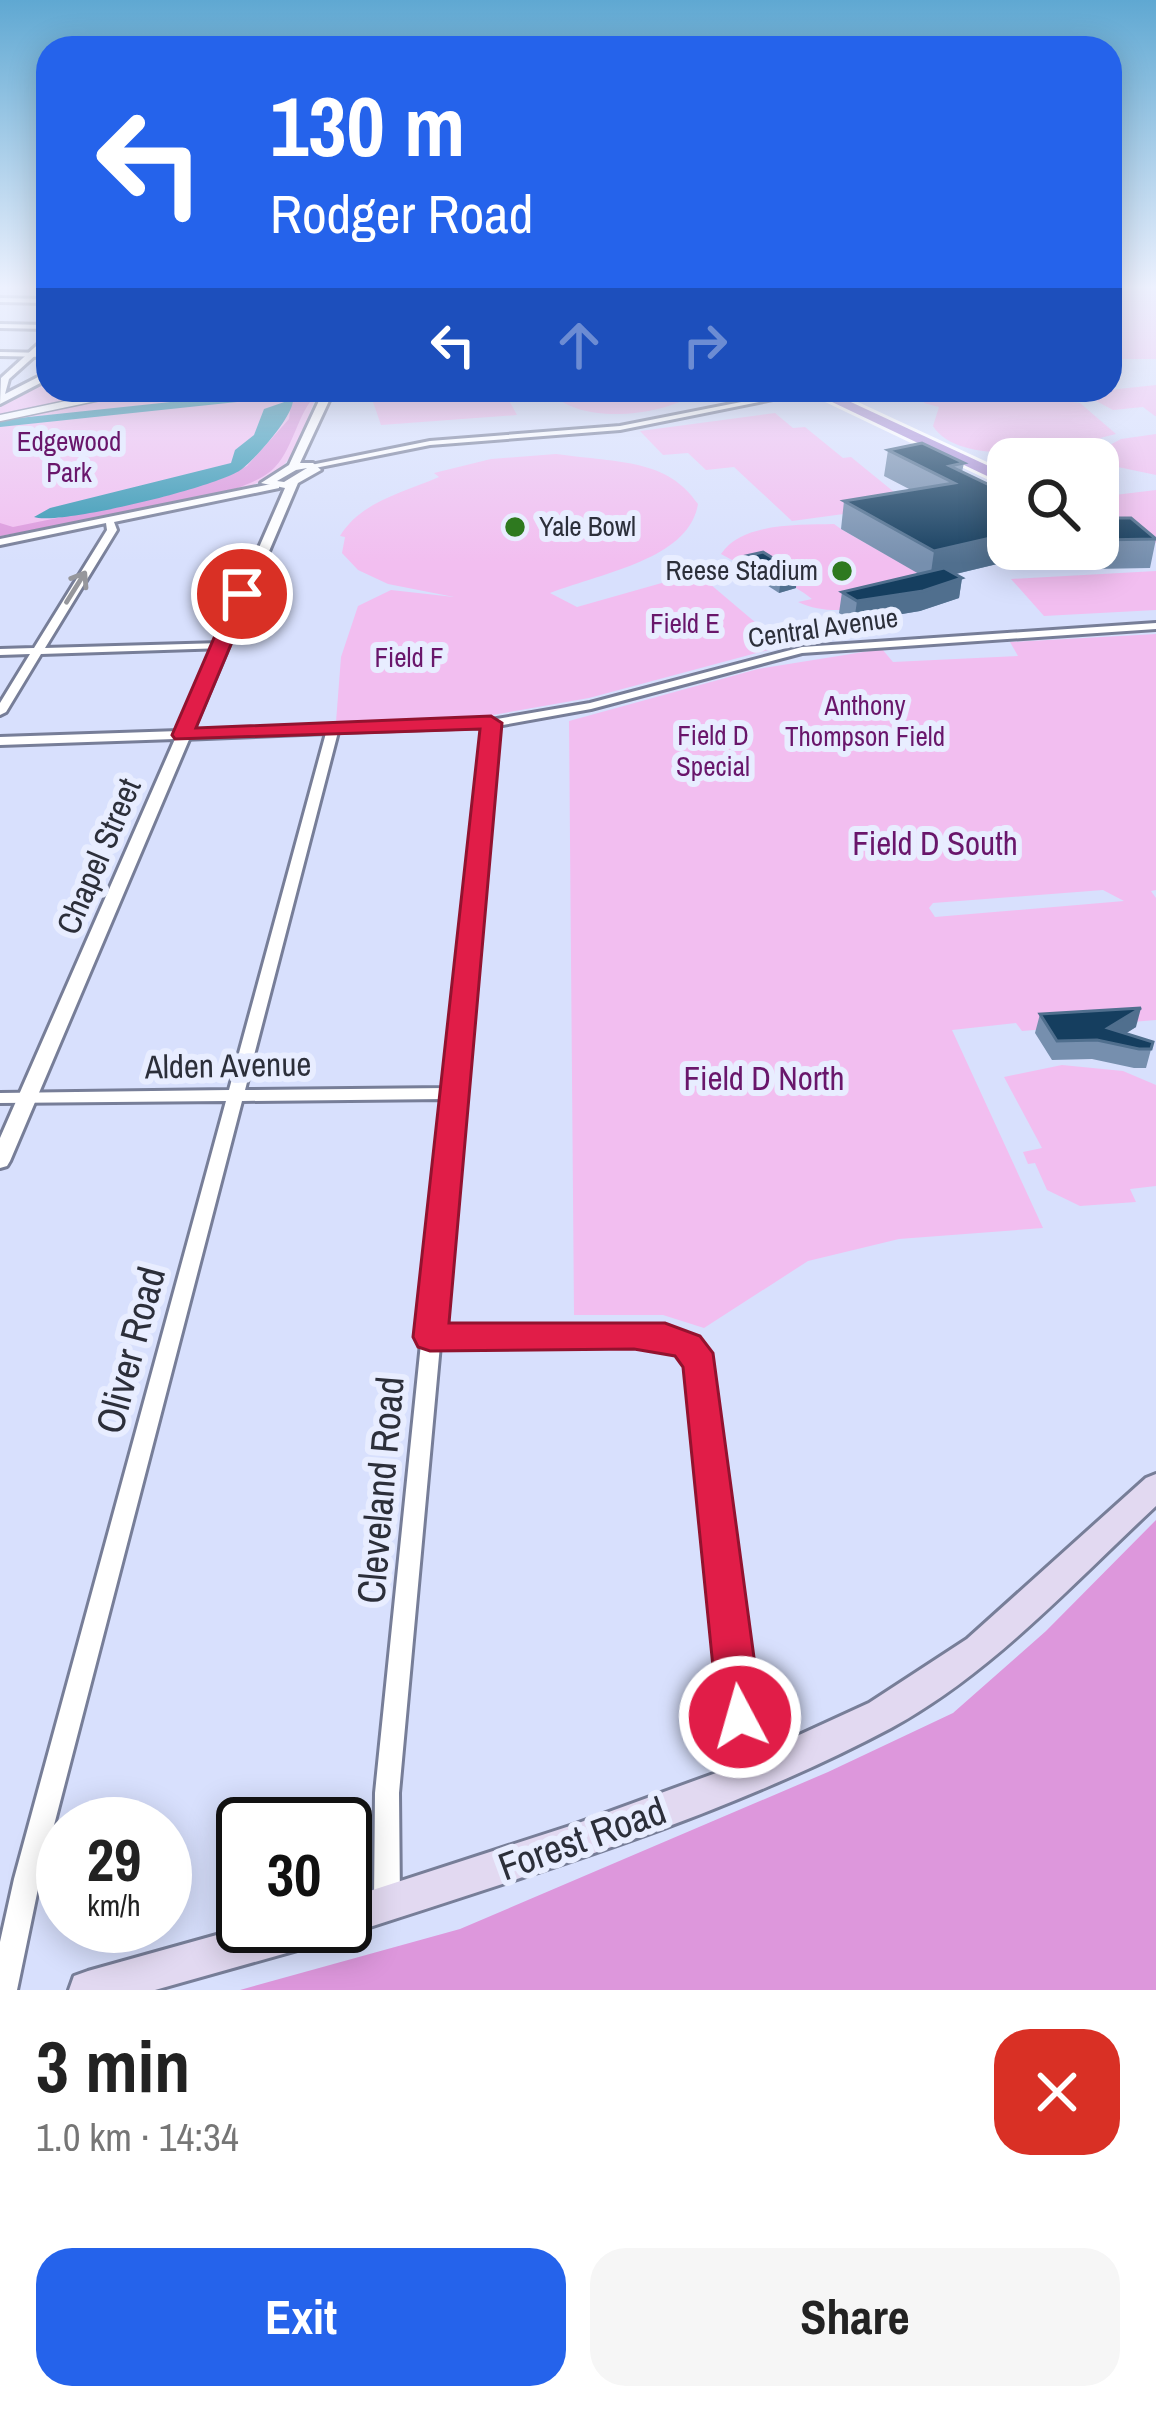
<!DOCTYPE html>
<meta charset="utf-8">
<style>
body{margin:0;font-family:"Archivo Narrow",sans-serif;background:#f6f6f6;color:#222;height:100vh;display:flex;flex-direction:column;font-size:45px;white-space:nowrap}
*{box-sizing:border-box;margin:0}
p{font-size:39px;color:#767676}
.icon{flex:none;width:66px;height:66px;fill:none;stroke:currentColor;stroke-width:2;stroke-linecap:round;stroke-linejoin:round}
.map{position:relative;height:1990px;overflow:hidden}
.sheet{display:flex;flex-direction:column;background:#fff;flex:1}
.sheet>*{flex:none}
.banner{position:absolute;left:36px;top:36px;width:1086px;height:366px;border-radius:36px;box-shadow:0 6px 30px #0003;background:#2563eb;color:#fff;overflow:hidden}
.tools{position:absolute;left:987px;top:438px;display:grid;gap:24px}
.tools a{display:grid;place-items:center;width:132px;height:132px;border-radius:24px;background:#fff;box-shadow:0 6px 30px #0003;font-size:60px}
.speed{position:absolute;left:36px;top:1797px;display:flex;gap:24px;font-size:60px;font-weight:700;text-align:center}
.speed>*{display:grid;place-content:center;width:156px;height:156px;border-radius:50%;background:#fff;box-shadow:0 6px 30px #0003;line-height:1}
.speed small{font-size:30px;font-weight:400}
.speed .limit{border:6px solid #111;border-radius:18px;background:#fff;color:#111}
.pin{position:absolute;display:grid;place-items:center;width:102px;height:102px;color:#fff;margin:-51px;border:6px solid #fff;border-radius:50%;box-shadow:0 3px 12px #0007}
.me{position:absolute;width:132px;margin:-66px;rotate:354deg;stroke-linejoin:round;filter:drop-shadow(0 0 9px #0008)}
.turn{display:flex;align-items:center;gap:42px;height:252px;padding:0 36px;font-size:54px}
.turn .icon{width:156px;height:156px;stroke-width:2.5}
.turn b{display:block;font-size:84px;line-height:102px}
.lanes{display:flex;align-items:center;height:114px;padding:0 36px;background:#0003;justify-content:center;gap:60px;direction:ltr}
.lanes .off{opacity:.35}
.round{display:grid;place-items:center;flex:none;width:126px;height:126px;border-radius:36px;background:#f6f6f6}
.overview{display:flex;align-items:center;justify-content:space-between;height:204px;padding:0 36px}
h1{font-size:72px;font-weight:700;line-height:90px}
.action{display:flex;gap:24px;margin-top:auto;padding:24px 36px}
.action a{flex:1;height:138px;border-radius:36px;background:#2563eb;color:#fff;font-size:48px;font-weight:700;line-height:138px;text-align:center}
.action a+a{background:#f6f6f6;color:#222}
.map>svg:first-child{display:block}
.green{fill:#f2bef0;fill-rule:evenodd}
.forest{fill:#dd97dc}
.water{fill:#3396b2}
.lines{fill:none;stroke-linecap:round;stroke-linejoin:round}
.pedestrian-casing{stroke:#777e98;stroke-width:9}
.minor-casing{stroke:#777e98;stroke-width:6}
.tertiary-casing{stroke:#777e98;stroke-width:6}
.secondary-casing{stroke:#777e98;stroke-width:6}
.trunk-casing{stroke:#fff;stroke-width:6}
.pedestrian{stroke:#fff;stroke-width:6}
.minor{fill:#fff;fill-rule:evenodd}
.tertiary{fill:#fff;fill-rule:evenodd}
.secondary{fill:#e2d9f1;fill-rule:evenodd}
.trunk{fill:#b29ada;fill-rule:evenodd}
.wall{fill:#768fae}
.shaded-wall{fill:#506f8e}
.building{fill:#153e5f;stroke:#506f8e;stroke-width:3}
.oneway{stroke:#96979c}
.route{fill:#e11d48;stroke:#92132f;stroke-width:3}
.poi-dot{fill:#2e791f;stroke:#e8edff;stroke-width:4.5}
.labels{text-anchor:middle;stroke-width:12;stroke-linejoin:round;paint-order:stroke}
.far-park-label{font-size:27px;fill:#69166b;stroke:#e8edff}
.far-poi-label{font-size:27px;fill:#2c2f3a;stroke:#e8edff;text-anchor:start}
.far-street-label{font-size:27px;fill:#2c2f3a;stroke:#e8edff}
.park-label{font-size:33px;fill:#69166b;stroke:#e8edff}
.street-label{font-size:33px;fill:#2c2f3a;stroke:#e8edff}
.near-street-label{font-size:39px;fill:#2c2f3a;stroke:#e8edff}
</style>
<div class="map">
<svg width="1156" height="1990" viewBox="0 0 1156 1990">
<rect width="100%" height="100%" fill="#d8e0fd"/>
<!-- green -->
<g class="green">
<rect x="1110" y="285" width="46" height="74"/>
<path d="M48 380V390H319C309 412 297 457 277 472 230 507 63 527 0 538V395H14Z"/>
<polygon points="1156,385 1156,416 1155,416 1143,407 1113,410 1081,393"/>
<path d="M548 390H695L698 393C661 416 580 427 548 390Z"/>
<path d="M995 392 1080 403 1116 434 1100 438 1106 442C1064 448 960 469 933 426L939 407 924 403 928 395 960 398Z"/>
<polygon points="505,393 517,415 381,425 373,402"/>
<polygon points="775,413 793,428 805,427 843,458 851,457 910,505 792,521 734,467 706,470 688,453 663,455 640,431"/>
<polygon points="1156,434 1156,475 1118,467 1102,456 1102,449 1121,439"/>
<path d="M556 454C622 463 667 459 698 504 689 558 609 571 550 593L577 607 697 573 783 646 589 698 493 715 336 722 341 657 358 606 391 590 454 597 388 584 358 570 342 553 345 537 340 536C361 502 399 494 439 477L434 473 491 459Z"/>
<polygon points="1156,490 1156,543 1098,515 1098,497"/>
<path d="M834 524 841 529 941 586C896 598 843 623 798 602L812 599 804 593 746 557 732 560 721 554C742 522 800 525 834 524Z"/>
<polygon points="1156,571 1156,610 1044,616 1011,579"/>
<path d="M1156 634V890L1151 891 1156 898V1020L1022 1031 1016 1023 952 1030 1043 1228 899 1239 808 1261 704 1328 663 1315H574L569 721 758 669 882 649 893 662 1018 656 1010 642ZM1103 890 1124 901 935 917 929 908 933 903Z"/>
<polygon points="1062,1065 1123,1071 1156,1085 1156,1186 1130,1189 1136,1202 1080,1206 1047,1190 1035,1163 1028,1164 1023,1152 1042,1148 1004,1077"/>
</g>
<!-- forest -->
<g class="forest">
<path d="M318 393C297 411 294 451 271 471 229 505 59 525 0 536V523L13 527 165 496 226 477 247 466 289 419 292 396Z"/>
<polygon points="1156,1520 1156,1990 240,1990 460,1929 828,1772 953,1713 1046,1631"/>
</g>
<!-- water -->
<g class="water">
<polygon points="285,390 351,390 0,427 0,420"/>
<path d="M293 399C294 416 254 460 242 469 219 487 57 526 34 517L50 508 231 463 235 450 254 435 264 409Z"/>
</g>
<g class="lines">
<defs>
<polyline id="pedestrian" points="0,418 133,390"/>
<g id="minor">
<polygon points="0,298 48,299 48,303 0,302"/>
<polygon points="0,324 48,325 48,329 0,328"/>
<polygon points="0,352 48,353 48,357 0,356"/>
<polygon points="802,390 818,390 620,430 430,445 310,469 306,466 430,441 620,426"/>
<polygon points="276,483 279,484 279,488 114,522 117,530 45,648 221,643 225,644 225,648 41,654 6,712 0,715 0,703 30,654 0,655 0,649 34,648 107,530 106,523 0,545 0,539"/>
<path d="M1156 623V629L802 653 591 709 497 726 463 1090 465 1093 463 1097 442 1329 665 1328C688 1336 697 1341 710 1363L752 1717 767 1773 764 1782 755 1785 746 1782 728 1717 690 1365 681 1351 663 1344 440 1345 399 1793 400 1902 396 1911 387 1915 378 1911 374 1902 375 1793 446 1099 242 1101 40 1879 17 1990H0V1942L14 1879 226 1101 0 1103V1093L229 1090 326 733 182 739 178 738V732L491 720 590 703 802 647ZM485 727 447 1088 245 1090 338 732Z"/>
</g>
<g id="tertiary">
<polygon points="45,338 48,338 48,344 9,379 5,394 48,372 48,379 0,404 1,378"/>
<path d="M324 390H334L300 463H313L321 470 298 483 10 1161 7 1166 0 1168V1138L175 739 0 745V737L179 731 285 488 261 483 289 465ZM307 468 284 482 277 481 296 470Z"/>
</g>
<path id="secondary" d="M1156 1474V1506C1073 1583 992 1673 891 1728 720 1819 528 1875 345 1935L332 1930 328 1939 315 1945 155 1990H69L74 1976 88 1971 249 1926H345V1899L573 1825 716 1773 869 1703 967 1639 1146 1478Z"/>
<polygon id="trunk" points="807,390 825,390 1008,475 1008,486"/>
</defs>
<!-- pedestrian casing -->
<use href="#pedestrian" class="pedestrian-casing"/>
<!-- minor casing -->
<use href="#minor" class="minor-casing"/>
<!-- tertiary casing -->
<use href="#tertiary" class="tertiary-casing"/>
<!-- secondary casing -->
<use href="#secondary" class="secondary-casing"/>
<!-- trunk casing -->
<use href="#trunk" class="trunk-casing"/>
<!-- pedestrian -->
<use href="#pedestrian" class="pedestrian"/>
<!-- minor -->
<use href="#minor" class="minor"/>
<!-- tertiary -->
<use href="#tertiary" class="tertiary"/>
<!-- secondary -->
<use href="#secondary" class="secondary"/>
<!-- trunk -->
<use href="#trunk" class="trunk"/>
</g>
<!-- wall -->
<g class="wall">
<polygon points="888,450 964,463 962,472 1008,549 1098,549 1098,518 1156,539 1150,568 1038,570 1022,558 956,574 962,578 959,598 920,611 854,622 839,613 842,592 919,574 841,529 844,501 911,490 884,476"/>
<polygon points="746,556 796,588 779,593 745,571"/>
<polygon points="1040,1014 1136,1027 1125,1034 1153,1042 1146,1068 1134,1068 1092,1059 1052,1060 1035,1033"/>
</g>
<!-- shaded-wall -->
<g class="shaded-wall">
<polygon points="1008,534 1008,549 1024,549 1022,558 930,580 934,551"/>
<polygon points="797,573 796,588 779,593 781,578"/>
<polygon points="962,578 959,598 920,611 854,622 857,601"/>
<polygon points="1141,1008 1136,1027 1110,1043 1108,1028"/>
</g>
<!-- building -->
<g class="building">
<polygon points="922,443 964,463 950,466 1008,494 1008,534 934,551 844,501 954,483 888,450"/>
<polygon points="1098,518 1131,518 1156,539 1098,540"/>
<polygon points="763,552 797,573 781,578 746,556"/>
<polygon points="944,568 962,578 923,591 857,601 842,592"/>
<polygon points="1141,1008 1108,1028 1153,1042 1151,1049 1139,1049 1097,1040 1057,1041 1040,1014"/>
</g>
<!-- one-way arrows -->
<defs><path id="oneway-shaft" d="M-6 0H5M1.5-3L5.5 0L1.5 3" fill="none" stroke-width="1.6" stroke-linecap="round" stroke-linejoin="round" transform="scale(3)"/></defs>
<use class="oneway" href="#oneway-shaft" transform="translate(76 587) rotate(-58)"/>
<!-- sky -->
<linearGradient id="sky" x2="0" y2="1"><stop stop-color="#5fa8d2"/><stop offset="0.51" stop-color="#edf1fe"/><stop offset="1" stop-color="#edf1fe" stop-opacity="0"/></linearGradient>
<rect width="1156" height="563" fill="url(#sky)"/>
<!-- route -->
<polygon class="route" points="242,588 252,594 196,728 491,716 502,723 449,1323 665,1323 700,1336 713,1353 762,1717 755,1732 740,1738 724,1732 718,1717 683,1367 675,1356 634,1349 430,1351 418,1347 413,1337 480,729 175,739 172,735 233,594"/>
<!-- markers -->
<g class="poi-dot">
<circle cx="515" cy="527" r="12"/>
<circle cx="842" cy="571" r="12"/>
</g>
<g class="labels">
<!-- far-park labels -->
<g class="far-park-label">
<text x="69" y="451">Edgewood<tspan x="69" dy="31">Park</tspan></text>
<text x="685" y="633">Field E</text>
<text x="409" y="667">Field F</text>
<text x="865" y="715">Anthony<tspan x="865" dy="31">Thompson Field</tspan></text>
<text x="713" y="745">Field D<tspan x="713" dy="31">Special</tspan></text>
</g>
<!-- far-poi labels -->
<g class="far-poi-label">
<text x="539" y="536">Yale Bowl</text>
<text x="818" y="580" text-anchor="end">Reese Stadium</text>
</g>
<!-- far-street labels -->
<g class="far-street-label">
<text transform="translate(823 628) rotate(-8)" y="9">Central Avenue</text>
</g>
<!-- park labels -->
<g class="park-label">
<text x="935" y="855">Field D South</text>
<text x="764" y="1090">Field D North</text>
</g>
<!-- street labels -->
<g class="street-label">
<text transform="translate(98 856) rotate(-67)" y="12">Chapel Street</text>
<text transform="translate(228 1065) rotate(-1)" y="12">Alden Avenue</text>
</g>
<!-- near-street labels -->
<g class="near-street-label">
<text transform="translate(130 1350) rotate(-75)" y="14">Oliver Road</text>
<text transform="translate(380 1490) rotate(-85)" y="14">Cleveland Road</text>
<text transform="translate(582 1838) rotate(-20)" y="14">Forest Road</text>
</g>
</g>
</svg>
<div class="tools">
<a><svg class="icon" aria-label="search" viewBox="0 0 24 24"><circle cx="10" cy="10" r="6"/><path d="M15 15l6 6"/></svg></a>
</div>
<div class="speed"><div>29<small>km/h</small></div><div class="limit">30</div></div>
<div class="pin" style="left:242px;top:594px;background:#d93025"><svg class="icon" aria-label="arrive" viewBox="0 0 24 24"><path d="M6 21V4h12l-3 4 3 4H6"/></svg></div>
<svg class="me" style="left:740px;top:1717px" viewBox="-20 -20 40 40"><circle r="17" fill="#e11d48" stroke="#fff" stroke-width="3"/><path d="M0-11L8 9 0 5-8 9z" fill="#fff"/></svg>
<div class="banner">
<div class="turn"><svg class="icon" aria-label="left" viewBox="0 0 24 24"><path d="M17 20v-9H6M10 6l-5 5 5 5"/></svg><div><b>130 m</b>Rodger Road</div></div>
<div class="lanes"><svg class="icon" aria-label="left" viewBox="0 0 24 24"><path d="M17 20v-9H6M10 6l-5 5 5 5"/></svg><svg class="icon off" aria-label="ahead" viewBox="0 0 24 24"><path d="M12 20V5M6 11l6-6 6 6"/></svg><svg class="icon off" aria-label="right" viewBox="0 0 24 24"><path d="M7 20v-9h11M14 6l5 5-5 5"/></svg></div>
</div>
</div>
<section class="sheet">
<div class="overview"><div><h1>3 min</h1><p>1.0 km · 14:34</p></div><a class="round" style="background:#d93025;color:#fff"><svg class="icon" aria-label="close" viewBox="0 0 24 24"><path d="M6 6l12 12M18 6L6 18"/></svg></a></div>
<div class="action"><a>Exit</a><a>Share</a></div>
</section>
